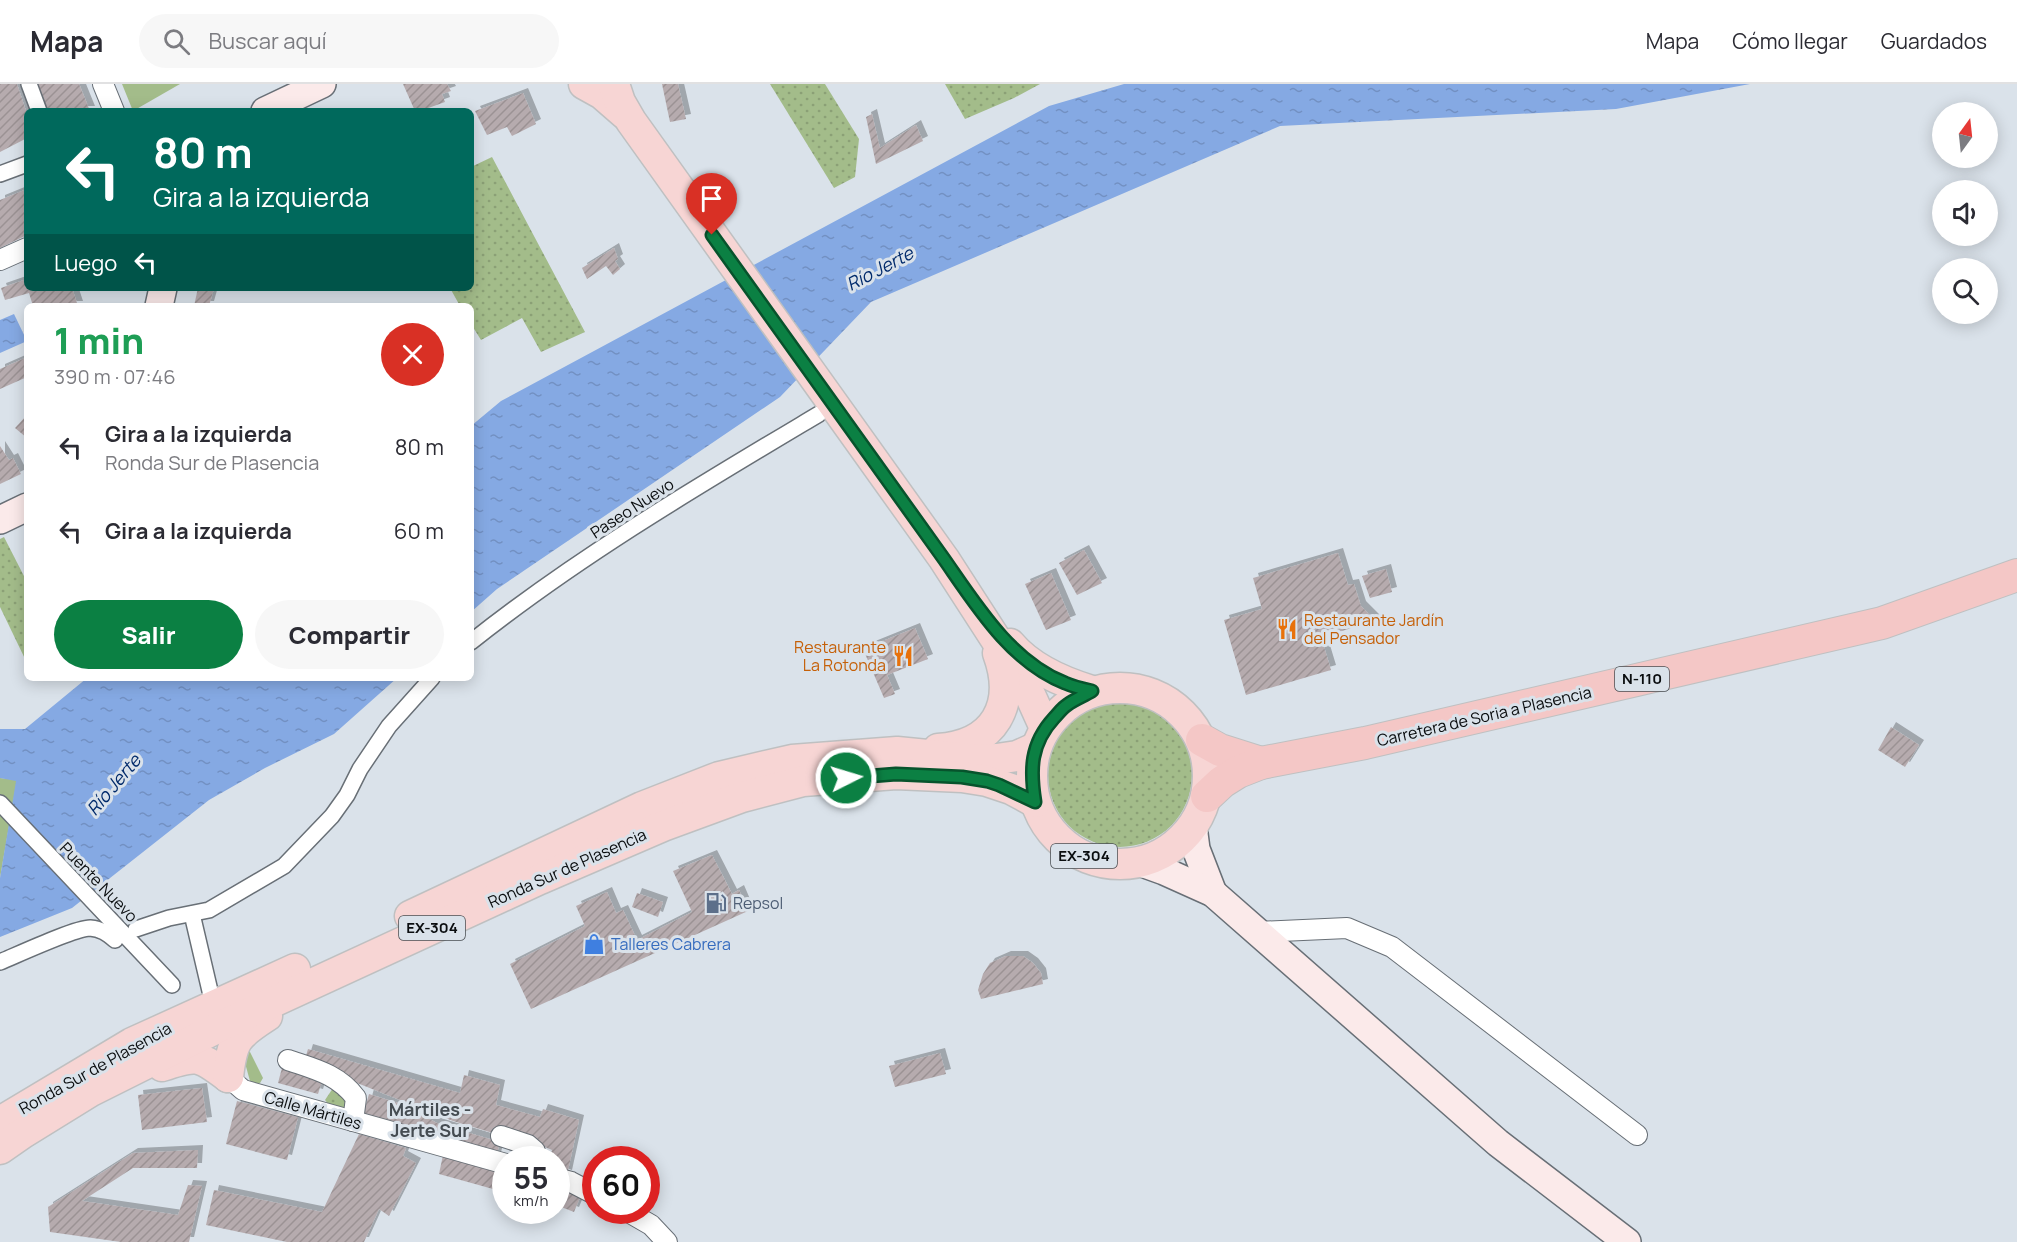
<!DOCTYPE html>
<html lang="es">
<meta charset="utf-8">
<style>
body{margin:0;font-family:Manrope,sans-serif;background:#f7f7f7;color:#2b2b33;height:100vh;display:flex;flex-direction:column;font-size:22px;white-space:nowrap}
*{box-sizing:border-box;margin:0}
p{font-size:20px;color:#7c7c81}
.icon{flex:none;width:33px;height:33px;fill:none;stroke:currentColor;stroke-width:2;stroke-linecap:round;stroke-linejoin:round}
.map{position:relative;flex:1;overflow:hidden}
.drawer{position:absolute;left:24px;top:219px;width:450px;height:378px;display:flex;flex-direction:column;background:#fff;border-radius:9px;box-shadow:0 3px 15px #0003}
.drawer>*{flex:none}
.top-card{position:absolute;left:24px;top:24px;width:450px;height:183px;border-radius:9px;box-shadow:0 3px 15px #0003;background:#00695c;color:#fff;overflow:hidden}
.needle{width:39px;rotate:15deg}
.tools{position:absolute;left:1932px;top:18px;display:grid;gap:12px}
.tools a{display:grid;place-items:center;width:66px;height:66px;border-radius:50%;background:#fff;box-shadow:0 3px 15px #0003;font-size:30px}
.speed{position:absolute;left:492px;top:1062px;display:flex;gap:12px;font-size:30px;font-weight:700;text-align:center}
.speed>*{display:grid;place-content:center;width:78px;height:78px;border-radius:50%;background:#fff;box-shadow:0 3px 15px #0003;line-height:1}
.speed small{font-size:15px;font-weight:400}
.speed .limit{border:9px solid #d22;background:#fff;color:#111}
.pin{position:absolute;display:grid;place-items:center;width:51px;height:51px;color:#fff;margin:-62px -26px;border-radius:50% 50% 50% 0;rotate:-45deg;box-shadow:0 0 6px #0007}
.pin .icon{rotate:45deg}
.me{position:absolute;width:66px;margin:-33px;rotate:85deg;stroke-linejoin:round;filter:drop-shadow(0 0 4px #0008)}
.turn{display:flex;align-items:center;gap:21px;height:126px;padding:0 30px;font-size:27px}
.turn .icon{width:78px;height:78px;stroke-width:2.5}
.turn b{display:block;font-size:42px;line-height:51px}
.then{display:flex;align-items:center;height:57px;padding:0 30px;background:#0003;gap:12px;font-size:22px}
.round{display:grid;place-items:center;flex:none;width:63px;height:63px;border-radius:32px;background:#f7f7f7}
.headline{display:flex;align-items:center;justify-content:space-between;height:102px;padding:0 30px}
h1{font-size:36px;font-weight:800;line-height:45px;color:#1e9e55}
.action{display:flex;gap:12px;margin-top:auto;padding:12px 30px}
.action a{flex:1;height:69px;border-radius:36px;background:#0b8043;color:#fff;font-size:24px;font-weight:800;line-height:69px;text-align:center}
.action a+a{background:#f7f7f7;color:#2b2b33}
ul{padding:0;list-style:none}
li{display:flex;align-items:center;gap:18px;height:84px;padding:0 30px}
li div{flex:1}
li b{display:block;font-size:22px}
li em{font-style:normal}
header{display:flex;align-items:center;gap:36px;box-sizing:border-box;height:84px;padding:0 30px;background:#fff;border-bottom:2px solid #e1e1e2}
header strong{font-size:28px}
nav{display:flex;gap:33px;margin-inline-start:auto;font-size:21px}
.search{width:420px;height:54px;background:#f7f7f7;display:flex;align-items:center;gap:15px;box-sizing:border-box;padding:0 21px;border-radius:33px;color:#7c7c81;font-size:22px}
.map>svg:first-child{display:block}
.grass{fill:url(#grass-dots)}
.park{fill:#a3bc8a}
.water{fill:url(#water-ripples)}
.building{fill:url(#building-hatch);filter:url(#shadow)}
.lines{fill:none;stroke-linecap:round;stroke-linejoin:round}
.pedestrian-casing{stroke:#686f76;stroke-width:18}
.minor-casing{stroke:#686f76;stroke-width:22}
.secondary-casing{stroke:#686f76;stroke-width:30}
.primary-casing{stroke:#bfc0c1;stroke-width:33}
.trunk-casing{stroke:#bfc0c1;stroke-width:34}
.pedestrian{stroke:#fff;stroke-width:15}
.minor{stroke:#fff;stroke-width:20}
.secondary{stroke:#fbeaea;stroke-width:27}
.primary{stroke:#f7d5d4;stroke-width:30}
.trunk{stroke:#f4c7c6;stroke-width:32}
.route-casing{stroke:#07532c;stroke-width:15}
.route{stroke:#0b8043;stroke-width:10}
.labels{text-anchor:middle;stroke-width:6;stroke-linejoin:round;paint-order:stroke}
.shield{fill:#dae2ea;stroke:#484d51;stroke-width:1.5}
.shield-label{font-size:15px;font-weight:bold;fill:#0a0d0f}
.street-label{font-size:16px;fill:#0a0d0f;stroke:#dae2ea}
.food-label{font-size:16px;fill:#c56008;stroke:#dae2ea;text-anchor:start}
.service-label{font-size:16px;fill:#4e5e75;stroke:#dae2ea;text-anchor:start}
.shop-label{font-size:16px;fill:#366cbe;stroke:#dae2ea;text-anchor:start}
.water-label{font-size:18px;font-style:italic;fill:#002a6b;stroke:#dae2ea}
.neighbourhood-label{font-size:18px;font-weight:bold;fill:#454c52;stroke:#dae2ea}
</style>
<header>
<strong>Mapa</strong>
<div class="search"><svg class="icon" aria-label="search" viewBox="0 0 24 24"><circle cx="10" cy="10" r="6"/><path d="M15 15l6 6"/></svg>Buscar aquí</div>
<nav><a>Mapa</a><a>Cómo llegar</a><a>Guardados</a></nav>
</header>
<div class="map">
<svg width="2017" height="1158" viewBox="0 0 2017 1158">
<defs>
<pattern id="grass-dots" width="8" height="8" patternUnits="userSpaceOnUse" patternTransform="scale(1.5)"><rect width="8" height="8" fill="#a3bc8a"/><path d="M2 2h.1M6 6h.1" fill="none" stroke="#8ba076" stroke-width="1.8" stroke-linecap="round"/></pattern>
<pattern id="water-ripples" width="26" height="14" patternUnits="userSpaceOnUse" patternTransform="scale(1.5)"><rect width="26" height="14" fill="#85a9e3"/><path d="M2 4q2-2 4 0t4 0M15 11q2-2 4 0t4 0" fill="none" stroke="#7290c2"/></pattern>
<pattern id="building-hatch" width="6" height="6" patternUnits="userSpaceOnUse" patternTransform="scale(1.5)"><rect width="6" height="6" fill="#b6abae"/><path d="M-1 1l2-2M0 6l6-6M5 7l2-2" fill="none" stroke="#9b9294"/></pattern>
<filter id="shadow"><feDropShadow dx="5" dy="-5" stdDeviation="0" flood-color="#0004"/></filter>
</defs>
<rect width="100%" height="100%" fill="#dae2ea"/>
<!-- grass -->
<g class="grass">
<polygon points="770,0 825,0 859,55 855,93 834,104"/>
<polygon points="945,0 1040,0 1014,14 965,35"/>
<polygon points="492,73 585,248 541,268 522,234 481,256 471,240 471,222 460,222 450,204 471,204 471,83"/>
<polygon points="4,453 27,498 27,579 0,523 0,455"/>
<circle cx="1120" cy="691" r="72"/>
<polygon points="335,1001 342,1008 351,1025 334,1027 325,1016"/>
</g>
<!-- park -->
<g class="park">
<polygon points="122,0 180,0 133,27"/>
<polygon points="0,694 17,696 0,794"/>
<polygon points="248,964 263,994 260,999 256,1000 250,997 245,979"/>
</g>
<!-- water -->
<g class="water">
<polygon points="1124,0 1750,0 1616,25 1280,42 871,218 780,313 497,505 471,528 471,342 501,317 1049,22"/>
<polygon points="14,230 27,257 0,269 0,236"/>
<polygon points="87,594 397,594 334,650 265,684 209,716 72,824 0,853 0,794 16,697 0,694 0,645 25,645"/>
</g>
<!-- building -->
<g class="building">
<polygon points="0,0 17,0 27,30 27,54 0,68"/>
<polygon points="34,0 79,0 90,27 46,27"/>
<polygon points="403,0 447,0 451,7 442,10 445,18 420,27 415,27"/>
<polygon points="662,0 678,0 686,35 670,38"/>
<polygon points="523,9 536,40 512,52 507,43 487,51 475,27"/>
<polygon points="872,30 880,64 916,41 923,57 876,80 866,33"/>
<polygon points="27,105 27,151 0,164 0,116"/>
<polygon points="614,164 618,175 615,177 620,185 613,191 606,182 587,195 582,184"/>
<polygon points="27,195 27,204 72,204 78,222 33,222 29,209 5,216 1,204"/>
<polygon points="198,204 214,204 209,222 194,222"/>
<polygon points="25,274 27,279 27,293 0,305 0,285"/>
<polygon points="27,331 27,354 15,344"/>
<polygon points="0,362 9,376 13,374 21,390 0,400"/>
<polygon points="1084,466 1102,499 1077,511 1059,479"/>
<polygon points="1338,469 1348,501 1354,500 1361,522 1376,537 1321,553 1331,586 1246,611 1224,536 1262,525 1253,494"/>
<polygon points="1386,485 1392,508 1370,514 1362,492"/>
<polygon points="1051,489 1071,536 1046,546 1025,500"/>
<polygon points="915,544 928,575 887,591 895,610 884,614 863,565"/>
<polygon points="1891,643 1919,661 1905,683 1878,666"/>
<polygon points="712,771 732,810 739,806 748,827 531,925 510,880 585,842 576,822 607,808 616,829 623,826 637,856 692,828 673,787"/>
<polygon points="637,809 663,818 658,833 632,823"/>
<polygon points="1006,872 1023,872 1033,879 1041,889 1043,900 981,915 978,906 983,890 990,879"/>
<polygon points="308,965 460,1009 464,991 500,1001 496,1021 540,1033 543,1025 579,1036 567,1091 556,1087 556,1076 549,1076 552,1066 533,1058 496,1050 453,1037 304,978"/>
<polygon points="940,969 946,990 895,1003 889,982"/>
<polygon points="283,980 324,991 318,1010 278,999"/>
<polygon points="202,1004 207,1038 142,1046 138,1011"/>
<polygon points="369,1010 398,1019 439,1040 500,1058 496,1073 362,1034"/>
<polygon points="237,1017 298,1033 287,1076 226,1060"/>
<polygon points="359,1050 406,1064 403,1072 416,1079 389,1132 379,1125 364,1158 287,1158 206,1141 214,1106 322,1128"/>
<polygon points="198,1066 197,1084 133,1084 82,1117 178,1131 188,1101 202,1102 189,1158 121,1158 50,1148 48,1123 133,1069"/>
<polygon points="443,1071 496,1086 493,1105 439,1090"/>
<polygon points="556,1102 581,1111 574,1128 556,1121"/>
</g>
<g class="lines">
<defs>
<g id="pedestrian">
<polyline points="29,0 39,27"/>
<polyline points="0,90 27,80"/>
<path d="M471 558C579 472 700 401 819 330"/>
<polyline points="0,719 172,901"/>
<polyline points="192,830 210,907"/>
<polyline points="136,845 169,834 209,826 284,782 332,732 347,711 360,685 389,642 432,594"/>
<path d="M0 878C17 871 75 844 90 844 101 845 107 849 115 856"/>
</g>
<g id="minor">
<polyline points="103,0 114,27"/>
<polyline points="0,176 27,164"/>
<polyline points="1258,848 1347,844 1392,863 1637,1051"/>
<path d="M288 976C314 985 338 990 356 1014L353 1037"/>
<polyline points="228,993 243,1006 506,1080"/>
<polyline points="501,1052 528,1061 535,1067 536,1076"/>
<polyline points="556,1094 571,1098 596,1111"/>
<polyline points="625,1126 651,1141 667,1158"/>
</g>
<g id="secondary">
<polyline points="265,27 322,0"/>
<polyline points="159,222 163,204"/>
<polyline points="0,436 27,423"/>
<polyline points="1193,742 1196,765 1213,809"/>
<polyline points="1139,778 1164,787 1213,809 1498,1059 1627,1158"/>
</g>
<g id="primary">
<polyline points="584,0 602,10 625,30"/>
<polyline points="614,0 620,18 631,37 944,475 1026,602 1045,644"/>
<path d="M1010 560C1031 585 1062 598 1092 607"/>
<circle cx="1120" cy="692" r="88"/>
<path d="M938 665C995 661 1017 621 998 569"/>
<polyline points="410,832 642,723 719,693 792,676 897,668 978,676 997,675 1017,672 1035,664"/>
<path d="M162 982C197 970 199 971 228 993"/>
<path d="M228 993C232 956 236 952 267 932"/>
<polyline points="0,1038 132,959 295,885"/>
<polyline points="0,1065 23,1049 91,1007 223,941 540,795 663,742 742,713 803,697 896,690 962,693 987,697 1011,705 1035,718"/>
</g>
<g id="trunk">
<polyline points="1202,656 1220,666 1261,679"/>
<polyline points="1207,712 1222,698 1238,688 1261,679 1365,659 1882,539 2017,491"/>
</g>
</defs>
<!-- pedestrian casing -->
<use href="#pedestrian" class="pedestrian-casing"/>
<!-- minor casing -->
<use href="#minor" class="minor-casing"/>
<!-- secondary casing -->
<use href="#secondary" class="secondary-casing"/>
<!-- primary casing -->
<use href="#primary" class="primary-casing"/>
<!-- trunk casing -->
<use href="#trunk" class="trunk-casing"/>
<!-- pedestrian -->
<use href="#pedestrian" class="pedestrian"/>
<!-- minor -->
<use href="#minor" class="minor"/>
<!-- secondary -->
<use href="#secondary" class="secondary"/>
<!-- primary -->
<use href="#primary" class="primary"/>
<!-- trunk -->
<use href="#trunk" class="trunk"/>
</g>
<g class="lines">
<defs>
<path id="route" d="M712 151 944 475C976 521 1011 578 1065 599 1074 603 1083 605 1092 607 1084 612 1075 615 1067 621 1062 624 1058 630 1054 634 1030 660 1030 686 1035 718L999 701 987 697 962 693 896 690 846 694"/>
</defs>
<!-- route casing -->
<use href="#route" class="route-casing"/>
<!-- route -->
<use href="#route" class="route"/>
</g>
<!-- icons -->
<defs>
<symbol id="restaurant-bare" viewBox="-9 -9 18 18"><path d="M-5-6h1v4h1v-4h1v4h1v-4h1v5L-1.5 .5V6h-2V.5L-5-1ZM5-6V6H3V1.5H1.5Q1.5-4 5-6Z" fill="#e8710a" stroke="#dae2ea" stroke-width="2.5" paint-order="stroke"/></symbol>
<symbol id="fuel-bare" viewBox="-9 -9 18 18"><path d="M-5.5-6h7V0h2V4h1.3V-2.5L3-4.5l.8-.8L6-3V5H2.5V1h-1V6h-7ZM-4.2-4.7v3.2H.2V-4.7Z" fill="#5c6f8a" stroke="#dae2ea" stroke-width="2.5" paint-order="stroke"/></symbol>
<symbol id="shop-bare" viewBox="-9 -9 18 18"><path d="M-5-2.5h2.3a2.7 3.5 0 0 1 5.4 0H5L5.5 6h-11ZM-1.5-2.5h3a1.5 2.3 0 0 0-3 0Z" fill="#3f7fe0" stroke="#dae2ea" stroke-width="2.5" paint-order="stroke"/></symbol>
</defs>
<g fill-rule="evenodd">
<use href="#restaurant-bare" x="1272" y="530" width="30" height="30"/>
<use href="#restaurant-bare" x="888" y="557" width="30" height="30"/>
<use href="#fuel-bare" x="701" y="804" width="30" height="30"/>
<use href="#shop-bare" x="579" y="845" width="30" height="30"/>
</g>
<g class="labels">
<!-- shield labels -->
<g class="shield">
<rect x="1615" y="583" width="54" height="24" rx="4.5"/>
<rect x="1051" y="760" width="66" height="24" rx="4.5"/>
<rect x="399" y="832" width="66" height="24" rx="4.5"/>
</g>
<g class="shield-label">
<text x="1642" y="600">N-110</text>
<text x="1084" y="777">EX-304</text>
<text x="432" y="849">EX-304</text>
</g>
<!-- street labels -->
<g class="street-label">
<text transform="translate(632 424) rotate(-33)" y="6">Paseo Nuevo</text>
<text transform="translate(1484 632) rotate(-13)" y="6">Carretera de Soria a Plasencia</text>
<text transform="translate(567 784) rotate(-24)" y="6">Ronda Sur de Plasencia</text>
<text transform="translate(99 798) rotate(46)" y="6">Puente Nuevo</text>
<text transform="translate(95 984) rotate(-29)" y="6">Ronda Sur de Plasencia</text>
<text transform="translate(313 1026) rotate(16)" y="6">Calle Mártiles</text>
</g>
<!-- food labels -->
<g class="food-label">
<text x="1304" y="542">Restaurante Jardín<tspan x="1304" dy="18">del Pensador</tspan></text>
<text x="886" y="569" text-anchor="end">Restaurante<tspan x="886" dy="18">La Rotonda</tspan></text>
</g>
<!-- service labels -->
<g class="service-label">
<text x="733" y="825">Repsol</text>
</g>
<!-- shop labels -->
<g class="shop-label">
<text x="611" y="866">Talleres Cabrera</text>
</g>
<!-- water labels -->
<g class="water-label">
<text transform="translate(880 185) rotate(-28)" y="6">Río Jerte</text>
<text transform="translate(114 701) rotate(-50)" y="6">Río Jerte</text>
</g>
<!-- neighbourhood labels -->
<g class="neighbourhood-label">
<text x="430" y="1032">Mártiles -<tspan x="430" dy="21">Jerte Sur</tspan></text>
</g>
</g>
</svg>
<div class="tools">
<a><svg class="needle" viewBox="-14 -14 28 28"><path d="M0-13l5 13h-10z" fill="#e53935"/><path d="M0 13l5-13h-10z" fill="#7c7c81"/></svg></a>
<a><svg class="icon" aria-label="sound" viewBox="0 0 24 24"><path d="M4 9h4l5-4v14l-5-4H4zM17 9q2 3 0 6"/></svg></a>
<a><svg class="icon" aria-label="search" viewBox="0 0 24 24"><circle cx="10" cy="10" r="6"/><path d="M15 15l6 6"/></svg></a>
</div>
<div class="speed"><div>55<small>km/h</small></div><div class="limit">60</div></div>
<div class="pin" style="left:712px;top:151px;background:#d93025"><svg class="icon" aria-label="arrive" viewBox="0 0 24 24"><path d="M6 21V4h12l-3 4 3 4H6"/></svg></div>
<svg class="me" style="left:846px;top:694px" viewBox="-20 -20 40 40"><circle r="17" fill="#0b8043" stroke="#fff" stroke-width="3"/><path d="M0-11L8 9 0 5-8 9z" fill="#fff"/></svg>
<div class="top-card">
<div class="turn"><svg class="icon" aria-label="left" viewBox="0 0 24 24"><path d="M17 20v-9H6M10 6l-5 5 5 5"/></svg><div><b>80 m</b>Gira a la izquierda</div></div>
<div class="then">Luego<svg class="icon" aria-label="left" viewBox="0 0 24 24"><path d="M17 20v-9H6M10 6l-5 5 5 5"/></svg></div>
</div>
<section class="drawer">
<div class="headline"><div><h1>1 min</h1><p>390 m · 07:46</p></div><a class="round" style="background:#d93025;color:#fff"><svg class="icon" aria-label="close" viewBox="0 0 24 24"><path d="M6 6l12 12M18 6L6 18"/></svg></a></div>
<ul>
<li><svg class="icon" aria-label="left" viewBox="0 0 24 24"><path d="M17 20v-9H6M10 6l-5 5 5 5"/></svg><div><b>Gira a la izquierda</b><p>Ronda Sur de Plasencia</p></div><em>80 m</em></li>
<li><svg class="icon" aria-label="left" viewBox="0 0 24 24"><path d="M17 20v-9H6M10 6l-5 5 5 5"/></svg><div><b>Gira a la izquierda</b></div><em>60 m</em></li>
</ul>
<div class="action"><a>Salir</a><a>Compartir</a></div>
</section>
</div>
